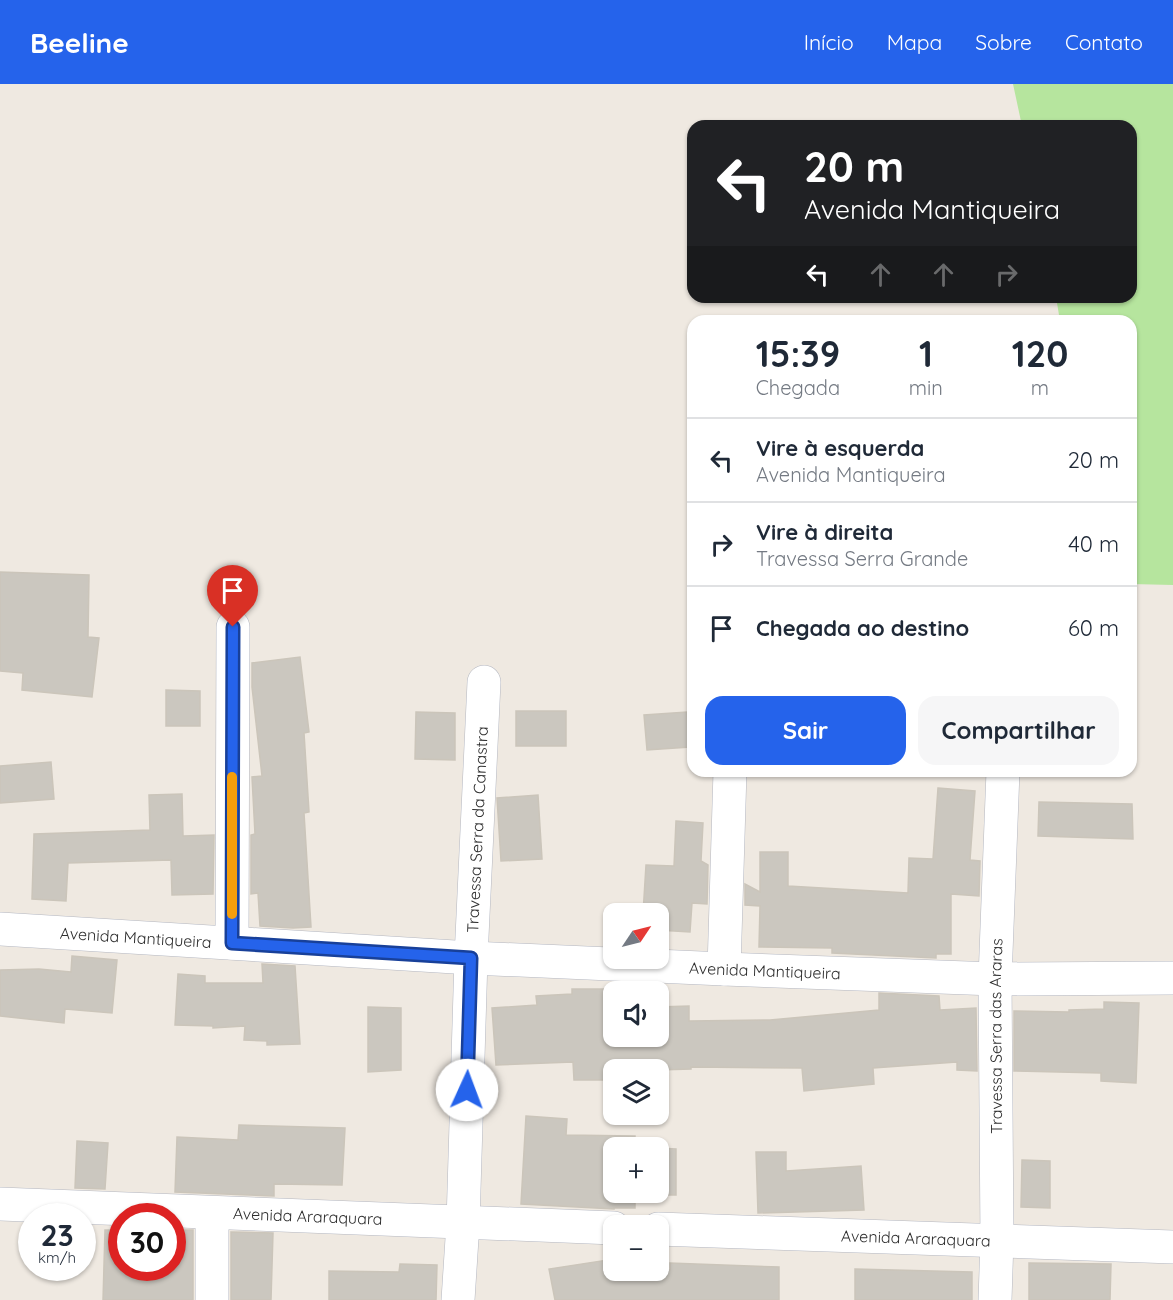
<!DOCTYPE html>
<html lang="pt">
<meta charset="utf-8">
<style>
body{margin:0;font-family:Quicksand,sans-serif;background:#f6f6f7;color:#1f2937;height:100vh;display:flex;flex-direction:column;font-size:22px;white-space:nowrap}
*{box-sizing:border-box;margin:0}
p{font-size:20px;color:#747a83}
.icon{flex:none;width:33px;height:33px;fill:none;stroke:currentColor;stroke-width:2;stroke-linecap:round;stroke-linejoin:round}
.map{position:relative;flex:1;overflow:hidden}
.details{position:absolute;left:687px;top:231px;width:450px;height:462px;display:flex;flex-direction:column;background:#fff;border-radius:18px;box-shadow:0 2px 4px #0004}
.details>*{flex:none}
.guide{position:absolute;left:687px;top:36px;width:450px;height:183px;border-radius:18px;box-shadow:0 2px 4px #0004;background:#202124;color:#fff;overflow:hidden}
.needle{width:39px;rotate:55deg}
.controls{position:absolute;left:603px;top:819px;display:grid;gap:12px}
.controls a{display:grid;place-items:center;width:66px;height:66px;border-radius:12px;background:#fff;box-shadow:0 2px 4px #0004;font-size:30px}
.speed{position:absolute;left:18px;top:1119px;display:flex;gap:12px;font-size:30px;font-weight:700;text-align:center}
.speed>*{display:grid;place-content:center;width:78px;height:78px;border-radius:50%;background:#fff;box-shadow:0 2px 4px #0004;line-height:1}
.speed small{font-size:15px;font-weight:400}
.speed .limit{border:9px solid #d22;background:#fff;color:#111}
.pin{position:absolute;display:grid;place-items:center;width:51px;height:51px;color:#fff;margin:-62px -26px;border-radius:50% 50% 50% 0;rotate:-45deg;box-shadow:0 0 6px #0007}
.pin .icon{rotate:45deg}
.me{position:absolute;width:66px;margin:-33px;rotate:2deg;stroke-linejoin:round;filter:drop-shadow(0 0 4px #0008)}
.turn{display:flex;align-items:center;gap:21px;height:126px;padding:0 18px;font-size:27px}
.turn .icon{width:78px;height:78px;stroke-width:2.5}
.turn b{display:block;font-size:42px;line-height:51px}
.lanes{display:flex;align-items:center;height:57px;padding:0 18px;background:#0003;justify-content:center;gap:30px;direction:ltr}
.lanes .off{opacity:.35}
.eta{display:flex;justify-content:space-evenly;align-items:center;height:102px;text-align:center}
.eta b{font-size:36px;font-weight:700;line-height:42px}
.cta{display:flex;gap:12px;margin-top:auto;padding:12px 18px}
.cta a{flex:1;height:69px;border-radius:18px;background:#2563eb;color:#fff;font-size:24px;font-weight:700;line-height:69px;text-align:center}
.cta a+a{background:#f6f6f7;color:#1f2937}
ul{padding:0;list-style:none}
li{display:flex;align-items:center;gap:18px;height:84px;padding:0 18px;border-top:2px solid #e0e1e3}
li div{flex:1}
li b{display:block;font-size:22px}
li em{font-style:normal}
header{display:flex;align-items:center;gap:36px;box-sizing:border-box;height:84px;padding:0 30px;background:#2563eb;color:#fff}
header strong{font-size:28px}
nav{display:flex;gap:33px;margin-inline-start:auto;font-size:21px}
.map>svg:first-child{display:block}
.green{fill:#b6e59e}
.building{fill:#cbc7bf;stroke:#cbc5ba;stroke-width:1.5}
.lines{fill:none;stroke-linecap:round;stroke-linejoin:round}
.minor-casing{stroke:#b4b7c1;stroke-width:34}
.minor{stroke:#fff;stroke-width:33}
.route-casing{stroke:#184099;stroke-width:15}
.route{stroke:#2563eb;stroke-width:10}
.slow{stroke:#f59e0b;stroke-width:10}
.labels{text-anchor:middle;stroke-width:4.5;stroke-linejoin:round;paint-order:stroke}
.street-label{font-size:16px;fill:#2e2e2e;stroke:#fff}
</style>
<header>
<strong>Beeline</strong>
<nav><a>Início</a><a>Mapa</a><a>Sobre</a><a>Contato</a></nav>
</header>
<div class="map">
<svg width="1173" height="1216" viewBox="0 0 1173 1216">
<rect width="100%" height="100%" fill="#efe9e1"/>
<!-- green -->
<polygon class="green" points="1013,0 1173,0 1173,501 1131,500 1131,237 1060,237 1056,213 1131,213 1131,42 1022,42"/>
<!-- building -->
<g class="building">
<polygon points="0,488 89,491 88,553 99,554 92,613 22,606 23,589 0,587"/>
<polygon points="300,573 309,648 304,649 309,728 304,729 311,843 293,844 260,842 258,809 251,810 251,751 255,750 252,693 262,692 252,603 252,579"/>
<polygon points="166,606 200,607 200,642 166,642"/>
<rect x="516" y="627" width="50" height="35"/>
<polygon points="416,628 455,629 455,676 415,675"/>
<polygon points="687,628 690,663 647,666 644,631"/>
<polygon points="51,678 54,715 0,719 0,682"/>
<polygon points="938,704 975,707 970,776 980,777 979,812 951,810 951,870 936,870 936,874 832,869 832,864 759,863 760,822 745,821 745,800 760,808 760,768 788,768 788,802 908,809 909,774 933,775"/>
<polygon points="182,710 183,752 214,751 213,810 172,811 171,776 68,779 66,817 32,815 34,750 150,746 149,711"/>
<polygon points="538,711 542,775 501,777 497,714"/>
<polygon points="1039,718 1132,720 1133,755 1038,752"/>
<polygon points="676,737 703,739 701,777 708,781 707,820 692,819 690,848 658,846 658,830 643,830 646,781 674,782"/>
<polygon points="72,872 117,876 112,929 65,925 64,939 0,932 0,886 39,885 71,888"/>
<polygon points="262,880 295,882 300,960 267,961 267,957 244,956 245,942 213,944 213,942 175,941 178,890 205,892 205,899 263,899"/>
<polygon points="572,905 608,905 608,924 614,924 614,952 658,952 658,923 689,922 689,937 770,936 879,926 879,909 939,912 940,926 976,924 977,987 957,986 957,978 873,984 874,1000 804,1007 802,984 691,983 691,985 658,986 614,986 614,988 609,989 609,996 574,996 573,978 496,981 492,924 537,921 536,912 572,910"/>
<polygon points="1104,918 1139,919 1136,999 1101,997 1101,989 1014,987 1014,927 1069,928 1069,926 1104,925"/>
<polygon points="368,923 401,924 401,986 368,988"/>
<polygon points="526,1032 567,1035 566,1051 635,1052 635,1064 614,1064 614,1108 658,1108 658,1064 676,1065 676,1111 635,1111 635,1124 614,1124 614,1125 521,1120"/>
<polygon points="239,1041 345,1044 342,1101 274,1100 274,1112 175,1108 177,1053 238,1056"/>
<polygon points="77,1057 108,1059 105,1105 75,1104"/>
<polygon points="756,1068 786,1068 786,1087 861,1082 864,1126 758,1129"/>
<polygon points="1022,1076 1050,1077 1050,1124 1021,1123"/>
<polygon points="105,1146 122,1146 122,1184 172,1184 172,1147 174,1146 193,1146 193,1216 103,1216"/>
<polygon points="231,1148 273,1149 271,1216 231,1216"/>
<polygon points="614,1175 614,1186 670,1186 670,1179 779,1183 779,1216 555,1216 549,1185"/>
<polygon points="1029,1179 1111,1180 1110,1216 1029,1216"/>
<polygon points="400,1180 437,1181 436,1216 329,1216 329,1187 399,1188"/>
<polygon points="855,1185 972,1188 972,1216 855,1216"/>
</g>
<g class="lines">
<defs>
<g id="minor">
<path id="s1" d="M0 845 471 874 724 885 995 895 1173 894"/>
<polyline points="232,859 233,543"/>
<polyline points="724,885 730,687"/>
<path id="s2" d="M0 1120 614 1144"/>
<path id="s3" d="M658 1145 1173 1163"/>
<polyline points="212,1216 212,1129"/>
<path id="s4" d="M458 1216 463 1139 471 874 484 598"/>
<path id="s5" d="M995 1216 997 1156 995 895 1003 687"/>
</g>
</defs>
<!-- minor casing -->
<use href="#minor" class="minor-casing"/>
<!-- minor -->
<use href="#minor" class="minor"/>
</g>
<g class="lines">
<defs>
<polyline id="route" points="233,543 232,859 471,874 467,1006"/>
</defs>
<!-- route casing -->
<use href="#route" class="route-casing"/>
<!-- route -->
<use href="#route" class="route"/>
<!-- slow -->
<polyline class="slow" points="232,830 232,693"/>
</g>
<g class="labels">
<!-- street labels -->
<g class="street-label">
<text dy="6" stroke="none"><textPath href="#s4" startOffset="471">Travessa Serra da Canastra</textPath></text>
<text dy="6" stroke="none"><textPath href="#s1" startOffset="136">Avenida Mantiqueira</textPath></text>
<text dy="6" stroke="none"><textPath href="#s1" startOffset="766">Avenida Mantiqueira</textPath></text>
<text dy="6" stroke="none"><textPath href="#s5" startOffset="264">Travessa Serra das Araras</textPath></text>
<text dy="6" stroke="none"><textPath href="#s2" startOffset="308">Avenida Araraquara</textPath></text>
<text dy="6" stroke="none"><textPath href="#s3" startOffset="258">Avenida Araraquara</textPath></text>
</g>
</g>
</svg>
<div class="controls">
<a><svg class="needle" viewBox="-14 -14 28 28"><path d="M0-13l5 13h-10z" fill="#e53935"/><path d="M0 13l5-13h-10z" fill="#747a83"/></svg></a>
<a><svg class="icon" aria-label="sound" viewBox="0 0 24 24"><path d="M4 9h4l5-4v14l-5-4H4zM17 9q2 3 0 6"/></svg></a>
<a><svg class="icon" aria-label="layers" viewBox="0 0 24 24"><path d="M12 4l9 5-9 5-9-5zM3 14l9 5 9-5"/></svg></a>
<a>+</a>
<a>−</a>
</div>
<div class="speed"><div>23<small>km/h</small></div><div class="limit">30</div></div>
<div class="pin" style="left:233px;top:543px;background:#d93025"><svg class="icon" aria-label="arrive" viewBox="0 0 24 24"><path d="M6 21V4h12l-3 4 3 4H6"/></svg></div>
<svg class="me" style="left:467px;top:1006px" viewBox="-20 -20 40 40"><circle r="19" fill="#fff"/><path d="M0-13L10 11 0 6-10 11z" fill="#2563eb"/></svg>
<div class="guide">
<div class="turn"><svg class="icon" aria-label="left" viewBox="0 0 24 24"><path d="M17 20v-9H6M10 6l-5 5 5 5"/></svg><div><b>20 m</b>Avenida Mantiqueira</div></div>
<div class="lanes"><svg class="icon" aria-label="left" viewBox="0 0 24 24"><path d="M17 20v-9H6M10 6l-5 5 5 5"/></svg><svg class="icon off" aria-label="ahead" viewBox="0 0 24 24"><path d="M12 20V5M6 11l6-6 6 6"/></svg><svg class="icon off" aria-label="ahead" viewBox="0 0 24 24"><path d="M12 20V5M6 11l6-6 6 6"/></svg><svg class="icon off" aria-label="right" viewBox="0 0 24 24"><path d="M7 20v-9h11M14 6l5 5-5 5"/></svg></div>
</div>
<section class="details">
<div class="eta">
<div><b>15:39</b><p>Chegada</p></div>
<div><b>1</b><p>min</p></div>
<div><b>120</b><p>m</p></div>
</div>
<ul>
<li><svg class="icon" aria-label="left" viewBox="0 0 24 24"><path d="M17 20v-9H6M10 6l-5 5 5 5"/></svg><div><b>Vire à esquerda</b><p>Avenida Mantiqueira</p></div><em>20 m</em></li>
<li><svg class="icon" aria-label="right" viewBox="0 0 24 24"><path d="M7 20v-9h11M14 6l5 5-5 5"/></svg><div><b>Vire à direita</b><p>Travessa Serra Grande</p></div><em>40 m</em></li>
<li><svg class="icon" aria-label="arrive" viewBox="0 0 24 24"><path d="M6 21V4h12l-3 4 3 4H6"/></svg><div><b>Chegada ao destino</b></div><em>60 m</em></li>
</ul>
<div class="cta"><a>Sair</a><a>Compartilhar</a></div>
</section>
</div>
